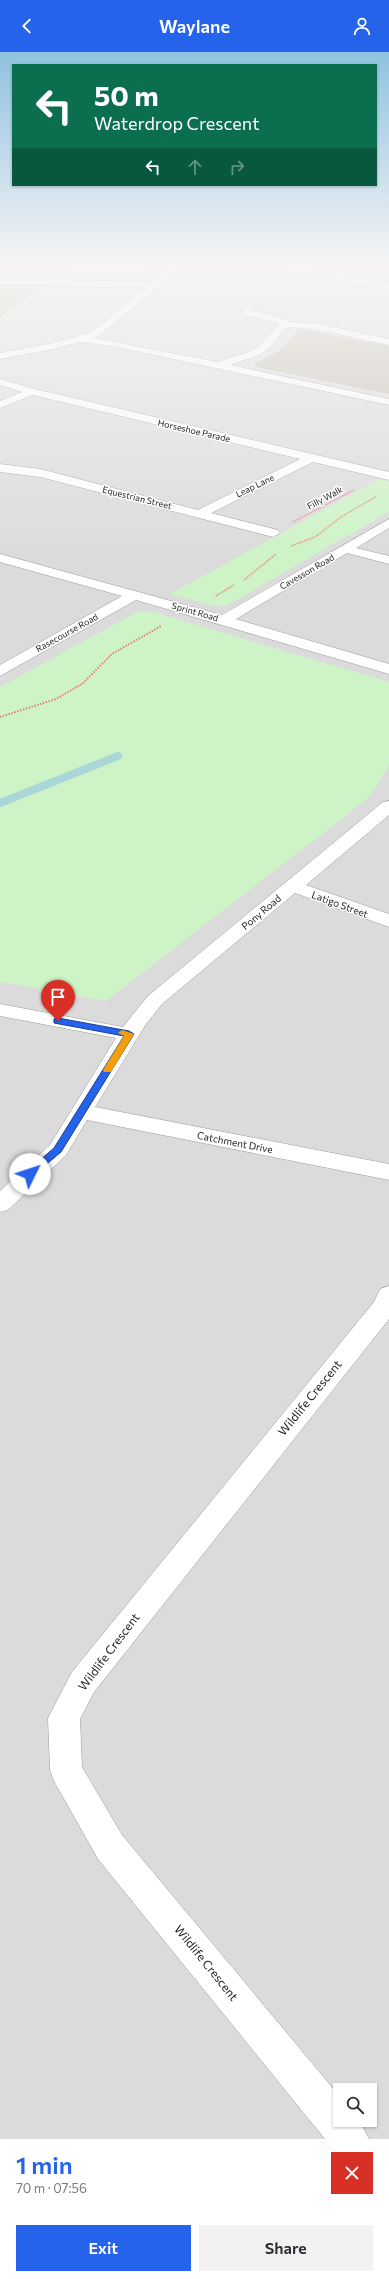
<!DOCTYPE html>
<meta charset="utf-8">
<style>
body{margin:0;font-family:Commissioner,sans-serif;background:#f2f2f3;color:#2b2b33;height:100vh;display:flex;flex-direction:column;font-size:15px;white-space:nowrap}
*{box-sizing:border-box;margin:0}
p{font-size:13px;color:#7c7c81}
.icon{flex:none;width:22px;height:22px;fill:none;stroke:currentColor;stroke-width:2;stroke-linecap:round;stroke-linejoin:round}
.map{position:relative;height:2087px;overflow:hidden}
.details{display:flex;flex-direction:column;background:#fff;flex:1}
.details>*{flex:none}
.banner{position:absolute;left:12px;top:12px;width:365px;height:122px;border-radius:0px;box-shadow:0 1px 3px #0004;background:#0b6e4f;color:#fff;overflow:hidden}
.tools{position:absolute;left:333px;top:2031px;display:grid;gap:8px}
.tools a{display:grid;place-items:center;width:44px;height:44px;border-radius:0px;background:#fff;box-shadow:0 1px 3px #0004;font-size:20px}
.pin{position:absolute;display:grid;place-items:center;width:34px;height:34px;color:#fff;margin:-41px -17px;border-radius:50% 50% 50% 0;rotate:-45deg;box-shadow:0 0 4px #0007}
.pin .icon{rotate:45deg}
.me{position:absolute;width:44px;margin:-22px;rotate:49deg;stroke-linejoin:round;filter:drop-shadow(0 0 3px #0008)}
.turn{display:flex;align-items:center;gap:14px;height:84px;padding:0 16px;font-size:18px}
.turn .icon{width:52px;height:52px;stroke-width:2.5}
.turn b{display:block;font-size:28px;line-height:34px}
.lanes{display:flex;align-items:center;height:38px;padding:0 16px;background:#0003;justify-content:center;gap:20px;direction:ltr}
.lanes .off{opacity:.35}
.round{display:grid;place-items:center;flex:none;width:42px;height:42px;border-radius:0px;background:#f2f2f3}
.head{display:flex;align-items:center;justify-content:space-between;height:68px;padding:0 16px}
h1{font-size:24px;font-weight:600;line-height:30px;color:#2563eb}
.primary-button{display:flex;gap:8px;margin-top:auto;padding:8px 16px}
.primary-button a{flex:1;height:46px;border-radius:0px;background:#2563eb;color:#fff;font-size:16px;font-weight:600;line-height:46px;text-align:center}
.primary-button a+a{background:#f2f2f3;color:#2b2b33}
header{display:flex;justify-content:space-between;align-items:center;height:52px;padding:0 16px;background:#2563eb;color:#fff;font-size:18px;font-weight:600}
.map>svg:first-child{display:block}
.residential{fill:#dcdbdc;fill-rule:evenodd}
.construction{fill:#c2beb2}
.park{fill:#cdf3c7}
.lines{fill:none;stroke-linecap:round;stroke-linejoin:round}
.stream{stroke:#abd6d7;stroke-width:8}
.minor-casing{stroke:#9b9b9b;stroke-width:1}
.path-far1{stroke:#ea7b86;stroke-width:1.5;stroke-dasharray:1 1;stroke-linecap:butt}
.path{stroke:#ea7b86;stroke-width:2;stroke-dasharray:1.5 1.5;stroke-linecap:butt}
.minor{fill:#fff;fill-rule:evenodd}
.route{fill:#2563eb;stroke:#184099}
.slow{fill:#f59e0b}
.labels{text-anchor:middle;stroke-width:3;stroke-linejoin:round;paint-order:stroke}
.far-street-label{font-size:9px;fill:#1e1e1e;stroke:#fff}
.street-label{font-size:10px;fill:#1e1e1e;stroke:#fff}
.near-street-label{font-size:12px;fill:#1e1e1e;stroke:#fff}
</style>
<header><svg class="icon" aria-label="back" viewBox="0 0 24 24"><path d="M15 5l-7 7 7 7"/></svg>Waylane<svg class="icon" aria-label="person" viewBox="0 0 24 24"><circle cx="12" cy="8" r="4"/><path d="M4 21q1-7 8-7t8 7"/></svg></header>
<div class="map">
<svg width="389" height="2087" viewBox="0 0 389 2087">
<rect width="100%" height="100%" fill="#eee9e6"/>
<!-- residential -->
<path class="residential" d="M71 215H389V2087H0V223L57 225ZM340 2038H370V2068H340Z"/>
<!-- construction -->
<g class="construction">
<polygon points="0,215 71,215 0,265"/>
<polygon points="305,278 389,294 389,342 256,315 254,312 279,299 298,279"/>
</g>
<!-- park -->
<g class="park">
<polygon points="71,215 150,215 137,225 129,226 57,225"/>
<polygon points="389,422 389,460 226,554 214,554 170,542"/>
<polygon points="150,559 389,630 389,713 375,737 366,748 106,949 0,930 0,635 137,560"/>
</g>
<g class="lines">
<!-- stream -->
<polyline class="stream" points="0,751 118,704"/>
<defs>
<g id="minor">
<polygon points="174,215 183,215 98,284 94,286 217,310 246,301 257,296 279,272 243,262 243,258 246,257 272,263 290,270 319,272 389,287 389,293 319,278 292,275 284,278 269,296 259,303 230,313 389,347 389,353 112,294 80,290 54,297 0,307 0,301 53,291 92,280 146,236 0,232 0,226 153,231"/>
<polygon points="277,215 296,215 389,231 389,237 281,218"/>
<polygon points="0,327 35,337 389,420 389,428 313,410 211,461 278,478 280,481 273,485 40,425 0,420 0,412 40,417 198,458 300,407 33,343 0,356 0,349 22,340 0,333"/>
<polygon points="389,467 389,476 356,496 389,504 389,512 347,501 236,567 389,612 389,622 136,548 0,624 0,613 122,544 0,510 0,502 222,563"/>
<polygon points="389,749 389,763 306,833 389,862 389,875 295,841 162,952 146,972 95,1055 389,1112 389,1128 87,1068 66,1103 8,1158 0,1160 0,1139 50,1093 116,986 0,964 0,952 123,975 148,944 383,750"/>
<polygon points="389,1234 389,1267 94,1640 80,1667 82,1715 122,1783 340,2045 340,2068 359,2068 369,2087 325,2087 98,1807 54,1729 50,1718 48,1666 72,1620 374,1250 380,1237"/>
</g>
</defs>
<!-- minor casing -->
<use href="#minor" class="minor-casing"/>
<!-- path-far1 -->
<g class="path-far1">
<polyline points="293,470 354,438"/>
<polyline points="291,494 315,485 341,465 377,444"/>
<polyline points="244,528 276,502"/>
<polyline points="216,544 234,533"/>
</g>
<!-- path -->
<polyline class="path" points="0,665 56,647 82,632 112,602 161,574"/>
<!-- minor -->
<use href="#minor" class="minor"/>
</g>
<!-- sky -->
<linearGradient id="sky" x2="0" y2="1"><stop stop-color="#8fc2e1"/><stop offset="0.42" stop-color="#f7f5f4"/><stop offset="1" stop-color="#f7f5f4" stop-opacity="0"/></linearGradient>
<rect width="389" height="507" fill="url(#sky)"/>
<!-- route -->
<polygon class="route" points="58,966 129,979 134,982 61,1100 30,1126 25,1122 26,1120 54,1096 124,984 54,971 54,967"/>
<!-- slow -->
<polygon class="slow" points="122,978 134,982 111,1020 104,1020 103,1018 124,984 118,981"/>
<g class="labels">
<!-- far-street labels -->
<g class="far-street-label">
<text transform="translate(194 379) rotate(13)" y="3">Horseshoe Parade</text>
<text transform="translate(255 434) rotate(-26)" y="3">Leap Lane</text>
<text transform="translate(137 446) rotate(14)" y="3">Equestrian Street</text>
<text transform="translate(325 446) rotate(-28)" y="3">Filly Walk</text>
<text transform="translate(307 520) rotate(-30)" y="3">Cavesson Road</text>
<text transform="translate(195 560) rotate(16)" y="3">Sprint Road</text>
<text transform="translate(67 581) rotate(-29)" y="3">Rasecourse Road</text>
</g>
<!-- street labels -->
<g class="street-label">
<text transform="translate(340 852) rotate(20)" y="4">Latigo Street</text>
<text transform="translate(261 860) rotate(-40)" y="4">Pony Road</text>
<text transform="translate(235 1090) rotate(11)" y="4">Catchment Drive</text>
</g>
<!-- near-street labels -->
<g class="near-street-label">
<text transform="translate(310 1346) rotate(-51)" y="4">Wildlife Crescent</text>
<text transform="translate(109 1600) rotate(-53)" y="4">Wildlife Crescent</text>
<text transform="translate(206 1911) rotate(51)" y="4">Wildlife Crescent</text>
</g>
</g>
</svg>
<div class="tools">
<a><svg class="icon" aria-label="search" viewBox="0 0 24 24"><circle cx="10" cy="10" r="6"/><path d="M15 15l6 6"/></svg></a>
</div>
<div class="pin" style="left:58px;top:969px;background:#d93025"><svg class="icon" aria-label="arrive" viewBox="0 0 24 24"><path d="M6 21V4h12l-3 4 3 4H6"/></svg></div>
<svg class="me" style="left:30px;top:1122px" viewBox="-20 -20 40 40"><circle r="19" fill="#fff"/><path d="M0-13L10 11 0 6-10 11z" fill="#2563eb"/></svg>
<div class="banner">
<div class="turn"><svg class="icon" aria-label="left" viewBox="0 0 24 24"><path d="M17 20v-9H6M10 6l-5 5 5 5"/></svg><div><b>50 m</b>Waterdrop Crescent</div></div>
<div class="lanes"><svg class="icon" aria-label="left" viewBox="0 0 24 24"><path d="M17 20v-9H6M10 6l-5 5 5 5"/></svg><svg class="icon off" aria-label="ahead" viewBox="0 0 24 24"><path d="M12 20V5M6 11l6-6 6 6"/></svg><svg class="icon off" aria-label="right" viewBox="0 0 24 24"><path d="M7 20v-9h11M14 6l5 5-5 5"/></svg></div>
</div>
</div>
<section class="details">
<div class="head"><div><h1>1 min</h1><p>70 m · 07:56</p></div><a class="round" style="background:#d93025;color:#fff"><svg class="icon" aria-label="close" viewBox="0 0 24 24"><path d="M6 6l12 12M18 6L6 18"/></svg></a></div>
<div class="primary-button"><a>Exit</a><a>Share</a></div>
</section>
